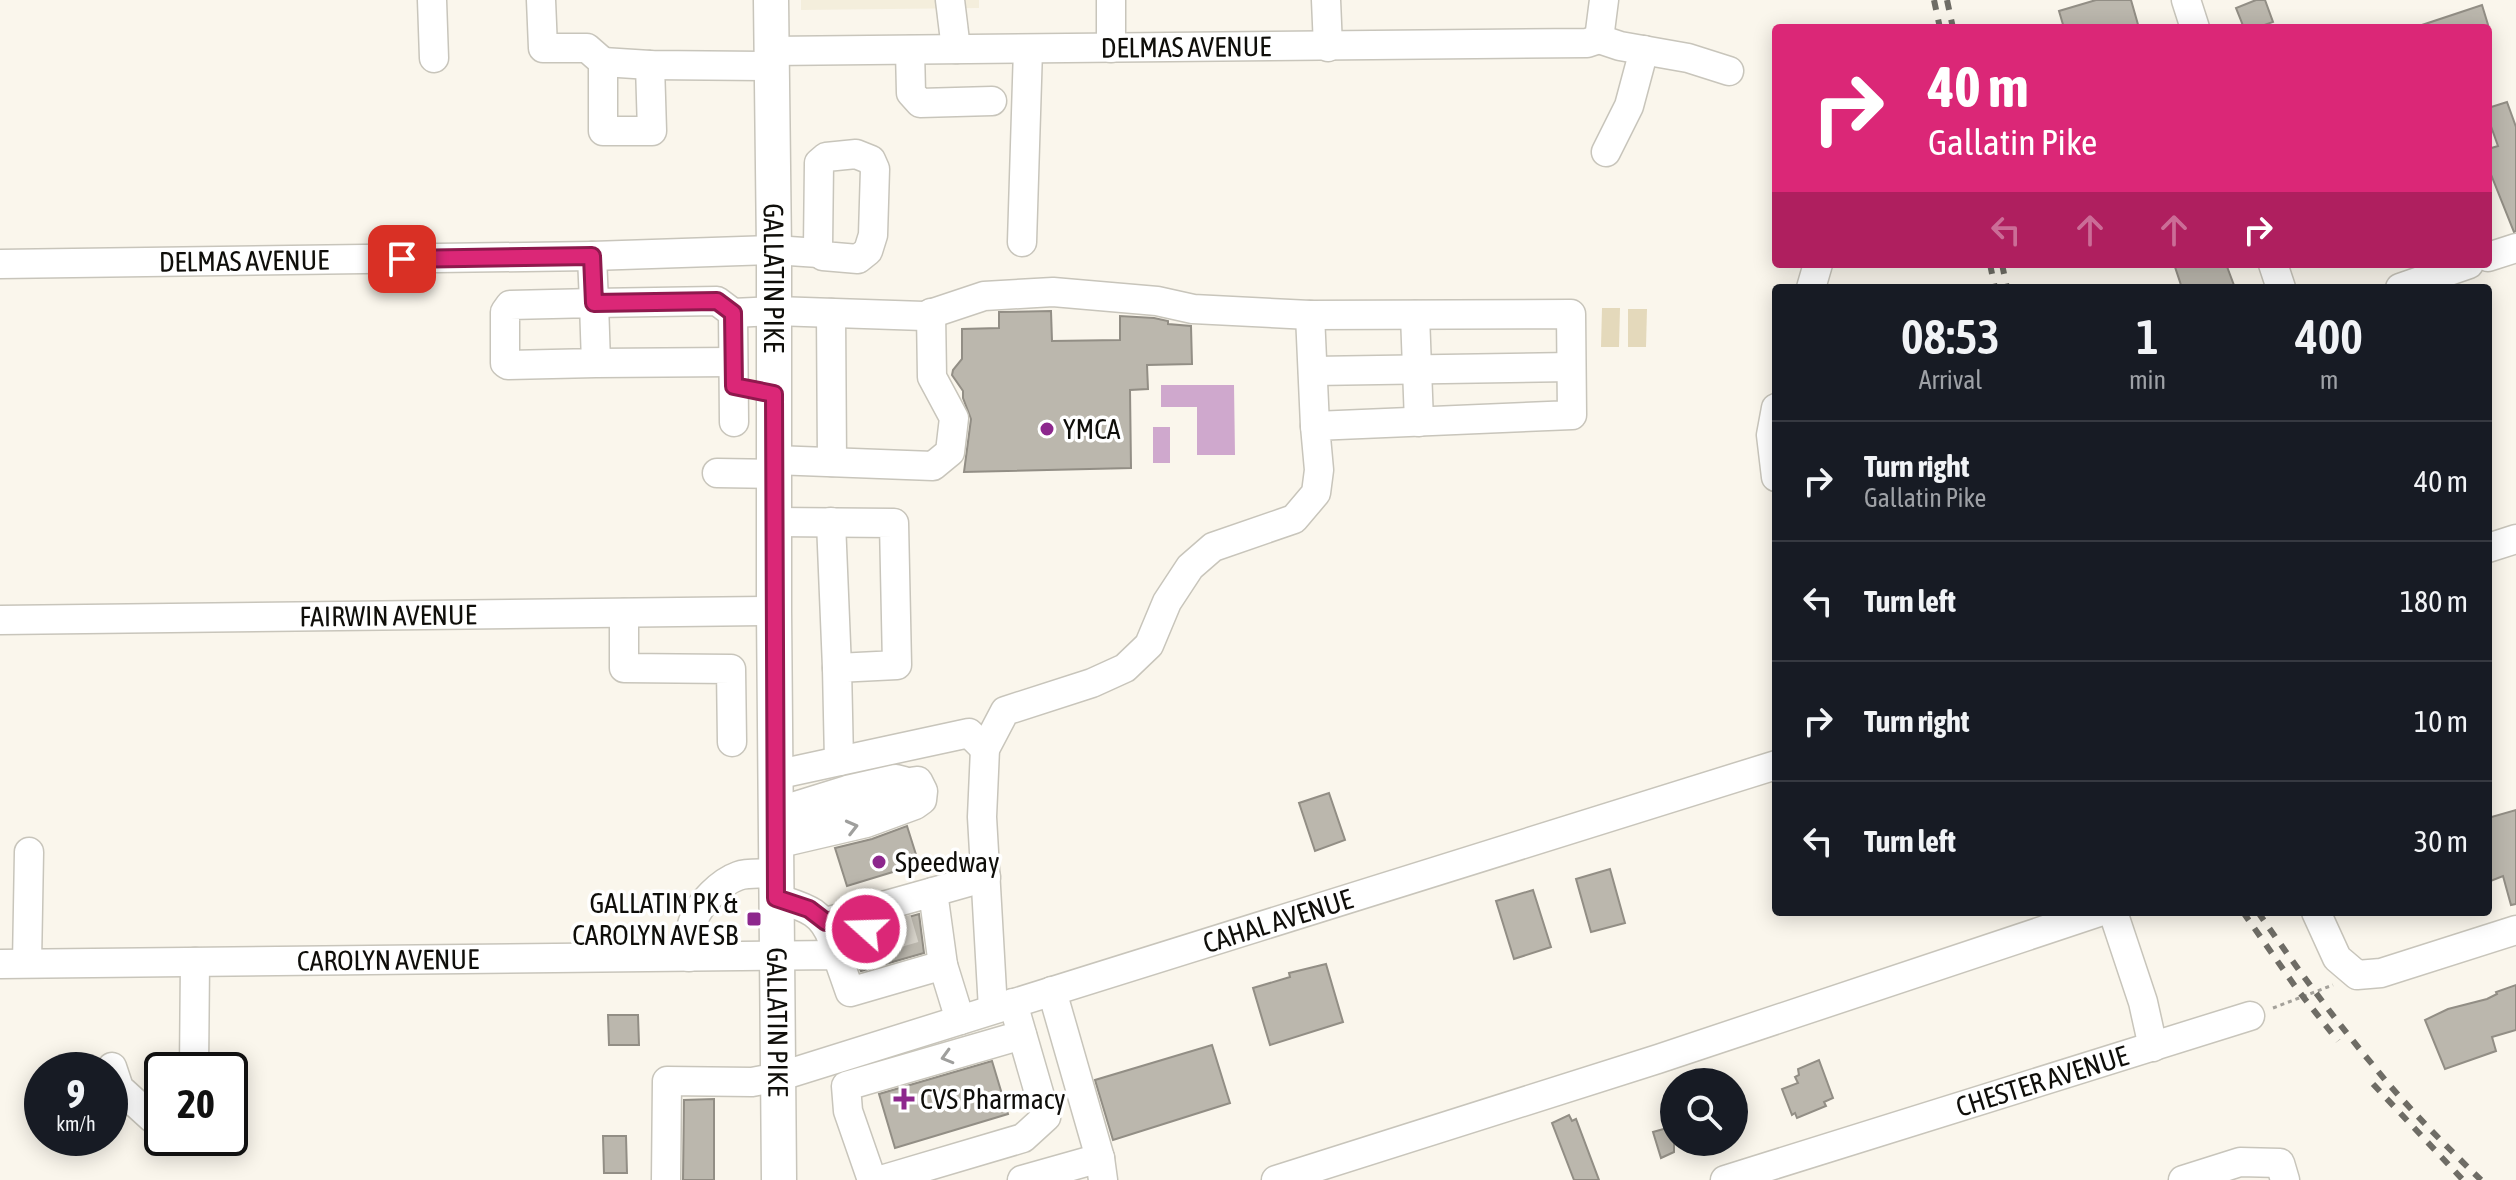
<!DOCTYPE html>
<style>
body{margin:0;font-family:"Asap Condensed",sans-serif;background:#20242c;color:#f1f3f6;height:100vh;display:flex;flex-direction:column;font-size:30px;white-space:nowrap}
*{box-sizing:border-box;margin:0}
p{font-size:26px;color:#9ea1a6}
.icon{flex:none;width:44px;height:44px;fill:none;stroke:currentColor;stroke-width:2;stroke-linecap:round;stroke-linejoin:round}
.map{position:relative;flex:1;overflow:hidden}
.details{position:absolute;left:1772px;top:284px;width:720px;height:632px;display:flex;flex-direction:column;background:#171b24;border-radius:8px;box-shadow:0 4px 20px #0003}
.details>*{flex:none}
.guide{position:absolute;left:1772px;top:24px;width:720px;height:244px;border-radius:8px;box-shadow:0 4px 20px #0003;background:#db2777;color:#fff;overflow:hidden}
.controls{position:absolute;left:1660px;top:1068px;display:grid;gap:16px}
.controls a{display:grid;place-items:center;width:88px;height:88px;border-radius:50%;background:#171b24;box-shadow:0 4px 20px #0003;font-size:40px}
.speed{position:absolute;left:24px;top:1052px;display:flex;gap:16px;font-size:40px;font-weight:700;text-align:center}
.speed>*{display:grid;place-content:center;width:104px;height:104px;border-radius:50%;background:#171b24;box-shadow:0 4px 20px #0003;line-height:1}
.speed small{font-size:20px;font-weight:400}
.speed .limit{border:4px solid #111;border-radius:12px;background:#fff;color:#111}
.pin{position:absolute;display:grid;place-items:center;width:68px;height:68px;color:#fff;margin:-34px;border-radius:16px;box-shadow:0 4px 12px #0006}
.me{position:absolute;width:88px;margin:-44px;rotate:290deg;stroke-linejoin:round;filter:drop-shadow(0 0 6px #0008)}
.turn{display:flex;align-items:center;gap:28px;height:168px;padding:0 24px;font-size:36px}
.turn .icon{width:104px;height:104px;stroke-width:2.5}
.turn b{display:block;font-size:56px;line-height:68px}
.lanes{display:flex;align-items:center;height:76px;padding:0 24px;background:#0003;justify-content:center;gap:40px;direction:ltr}
.lanes .off{opacity:.35}
.eta{display:flex;justify-content:space-evenly;align-items:center;height:136px;text-align:center}
.eta b{font-size:48px;font-weight:600;line-height:56px}
ul{padding:0;list-style:none}
li{display:flex;align-items:center;gap:24px;height:120px;padding:0 24px;border-top:2px solid #363941}
li div{flex:1}
li b{display:block;font-size:30px}
li em{font-style:normal}
.map>svg:first-child{display:block}
.built{fill:#f4eedc}
.green{fill:#e4d9bb}
.water{fill:#cfa8cd}
.building{fill:#bbb7ad;stroke:#928e85;stroke-width:2}
.lines{fill:none;stroke-linecap:round;stroke-linejoin:round}
.minor-tunnel{stroke:#d7d3ca;stroke-width:28;stroke-dasharray:28 14;stroke-linecap:butt}
.minor-casing{stroke:#c8c5bb;stroke-width:31}
.major-casing{stroke:#c8c5bb;stroke-width:37}
.path{stroke:#a4a19a;stroke-width:3;stroke-dasharray:4 4;stroke-linecap:butt}
.minor{stroke:#fff;stroke-width:28}
.major{stroke:#fff;stroke-width:34}
.rail{stroke:#6e6c65;stroke-width:6;stroke-dasharray:10 10;stroke-linecap:butt}
.oneway{stroke:#9f9f9d}
.route-casing{stroke:#8e194d;stroke-width:20}
.route{stroke:#db2777;stroke-width:14}
.poi-dot{fill:#8d278d;stroke:#fff;stroke-width:3}
.labels{text-anchor:middle;stroke-width:7;stroke-linejoin:round;paint-order:stroke}
.street-label{font-size:28px;fill:#0f0e0a;stroke:#fff}
.poi-label{font-size:28px;fill:#0f0e0a;stroke:#fff;text-anchor:start}
</style>
<div class="map">
<svg width="2516" height="1180" viewBox="0 0 2516 1180">
<rect width="100%" height="100%" fill="#faf6ec"/>
<!-- built -->
<polygon class="built" points="801,0 979,0 979,8 801,10"/>
<!-- green -->
<g class="green">
<polygon points="1602,308 1620,308 1619,347 1601,347"/>
<polygon points="1628,309 1647,309 1646,347 1628,347"/>
</g>
<!-- water -->
<g class="water">
<polygon points="1161,385 1234,385 1235,455 1197,455 1197,407 1161,407"/>
<rect x="1153" y="427" width="17" height="36"/>
</g>
<!-- building -->
<g class="building">
<polygon points="2096,0 2131,0 2139,28 2064,28 2059,11"/>
<polygon points="2256,0 2265,0 2273,22 2256,28 2244,28 2236,8"/>
<polygon points="2482,5 2489,28 2423,28 2422,25"/>
<polygon points="2507,102 2516,127 2516,231 2514,232 2488,167 2488,149 2498,146 2488,118 2488,108"/>
<polygon points="2174,264 2226,264 2235,288 2182,288"/>
<polygon points="1051,311 1052,341 1120,340 1120,316 1154,318 1168,321 1168,324 1191,326 1192,364 1147,365 1148,389 1130,390 1131,468 964,472 971,419 963,398 963,391 952,375 953,370 962,359 962,329 999,328 999,312"/>
<polygon points="1329,793 1345,840 1315,851 1299,803"/>
<polygon points="2516,810 2516,904 2511,905 2503,876 2488,882 2488,818"/>
<polygon points="907,826 919,864 847,886 835,848 872,839"/>
<polygon points="1610,869 1625,923 1591,932 1576,879"/>
<polygon points="1533,890 1551,947 1514,959 1496,901"/>
<polygon points="919,914 924,953 861,971 848,943 848,934"/>
<polygon points="1326,964 1343,1022 1270,1045 1253,988 1290,977 1289,973"/>
<polygon points="2516,985 2516,1030 2492,1037 2496,1051 2445,1069 2425,1020 2448,1009 2487,999 2497,994 2496,992"/>
<polygon points="608,1015 638,1015 639,1045 609,1045"/>
<polygon points="1212,1045 1230,1103 1113,1140 1095,1080"/>
<polygon points="1819,1060 1833,1098 1824,1102 1826,1106 1797,1118 1795,1113 1792,1115 1782,1089 1798,1083 1795,1077 1799,1075 1798,1069"/>
<polygon points="992,1061 1008,1114 895,1148 879,1094"/>
<polygon points="714,1099 714,1180 683,1180 684,1100"/>
<polygon points="1569,1115 1572,1121 1576,1119 1599,1180 1574,1180 1552,1123"/>
<polygon points="1674,1126 1674,1152 1661,1158 1653,1132"/>
<polygon points="603,1136 626,1136 627,1173 604,1173"/>
</g>
<g class="lines">
<!-- minor-tunnel -->
<g class="minor-tunnel">
<polyline points="897,919 910,963"/>
<polyline points="866,929 881,972"/>
</g>
<defs>
<g id="minor">
<polyline points="432,0 434,58"/>
<polyline points="541,0 543,48 587,48 603,62 603,131 652,131 650,65"/>
<polyline points="950,0 956,49"/>
<polyline points="1326,0 1328,47"/>
<polyline points="2186,0 2195,28"/>
<polyline points="1599,39 1620,46 1688,58 1729,71"/>
<polyline points="1599,39 1604,0"/>
<polyline points="1111,48 1111,0"/>
<polyline points="910,50 911,93 920,103 992,101"/>
<path id="s1" d="M770 51 1587 43 1599 39"/>
<polyline points="603,62 650,65 772,66"/>
<polyline points="1606,152 1629,106 1644,50"/>
<polygon points="856,154 871,160 875,169 873,235 868,251 858,259 823,256 818,247 819,163 826,157"/>
<polyline points="1022,242 1028,49"/>
<polyline points="592,256 594,303 717,301 733,313 734,422"/>
<polyline points="2488,257 2516,248"/>
<path id="s2" d="M0 264 592 256 774 250 819 253"/>
<polyline points="2273,264 2281,288"/>
<polyline points="1811,288 1818,264"/>
<polyline points="2400,288 2469,264"/>
<polyline points="733,313 775,311 924,316 984,296 1053,292 1157,301 1193,309 1310,315 1571,314 1572,415 1315,426 1319,470 1316,493 1294,519 1213,547 1190,567 1167,602 1149,645 1125,668 1092,683 1005,711 985,749 982,817 993,1009"/>
<polyline points="831,313 832,462"/>
<polyline points="1310,315 1315,426"/>
<polyline points="1415,315 1419,422"/>
<polyline points="596,363 508,365 505,363 505,312 510,305 594,303 596,363 733,362"/>
<polyline points="1313,371 1571,367"/>
<polyline points="1776,408 1771,435 1776,477"/>
<polyline points="774,460 933,466 950,452 954,418 932,377 931,313"/>
<polyline points="717,473 774,474"/>
<polyline points="775,522 894,523 897,665 837,668 839,761"/>
<polyline points="831,522 837,668"/>
<polyline points="2488,548 2516,539"/>
<polyline points="624,613 624,668 731,669 732,742"/>
<path id="s3" d="M0 620 774 611"/>
<polyline points="775,775 969,733 985,749"/>
<polyline points="776,812 847,790 896,779 904,781"/>
<path d="M776 826C806 822 835 821 863 811 883 804 896 783 918 781L923 791 922 800 915 805 866 823 776 844"/>
<polyline points="933,892 986,877"/>
<path d="M776 898C803 907 822 910 832 939"/>
<polyline points="2113,912 2143,1002 2153,1047"/>
<polyline points="2316,912 2337,958 2357,975 2381,973 2516,930"/>
<polyline points="826,922 933,892 943,965"/>
<path d="M689 957C689 944 689 931 694 919 700 903 721 882 738 876 749 872 765 874 776 874"/>
<polyline points="27,963 29,852"/>
<path id="s4" d="M0 964 837 955 850 992 943 965 960 1020"/>
<polyline points="1052,991 1100,1158 1103,1180"/>
<polyline points="112,1067 119,1088 152,1118 162,1118"/>
<polyline points="194,1070 195,962"/>
<path id="s5" d="M666 1180 667 1081 752 1082 778 1077 1776 765"/>
<polyline points="872,1180 848,1111 846,1086 1022,1035"/>
<polyline points="881,1180 1023,1138 1046,1117 1013,1003"/>
<polyline points="1022,1180 1100,1158"/>
<polyline points="1276,1180 1658,1059 2099,912"/>
<path id="s6" d="M1725 1180 2250 1016"/>
<polyline points="2183,1180 2240,1162 2280,1163 2285,1180"/>
</g>
<g id="major">
<path id="s7" d="M771 0 774 250V611L779 1180"/>
</g>
</defs>
<!-- minor casing -->
<use href="#minor" class="minor-casing"/>
<!-- major casing -->
<use href="#major" class="major-casing"/>
<!-- path -->
<polyline class="path" points="2273,1008 2333,985"/>
<!-- minor -->
<use href="#minor" class="minor"/>
<!-- major -->
<use href="#major" class="major"/>
<!-- rail -->
<g class="rail">
<polyline points="1934,0 1940,28"/>
<polyline points="1947,0 1953,28"/>
<polyline points="1990,264 1995,288"/>
<polyline points="2002,264 2007,288"/>
<polyline points="2243,912 2297,989 2338,1041"/>
<path d="M2258 912C2294 964 2331 1015 2372 1064 2405 1105 2443 1143 2481 1180"/>
<polyline points="2373,1084 2463,1180"/>
</g>
</g>
<!-- one-way arrows -->
<defs><path id="oneway-chevron" d="M-2-3.5L2.5 0L-2 3.5" fill="none" stroke-width="1.6" stroke-linecap="round" stroke-linejoin="round" transform="scale(2)"/></defs>
<g class="oneway">
<use href="#oneway-chevron" transform="translate(852 827) rotate(-14)"/>
<use href="#oneway-chevron" transform="translate(947 1057) rotate(164)"/>
</g>
<g class="lines">
<defs>
<polyline id="route" points="402,259 592,256 594,303 717,301 733,313 734,386 774,394 776,898 809,909 826,922 861,913 866,929"/>
</defs>
<!-- route casing -->
<use href="#route" class="route-casing"/>
<!-- route -->
<use href="#route" class="route"/>
</g>
<!-- markers -->
<g class="poi-dot">
<circle cx="1047" cy="429" r="8"/>
<circle cx="879" cy="862" r="8"/>
<rect x="746" y="911" width="16" height="16" rx="4"/>
<path d="M900 1087h8v8h8v8h-8v8h-8v-8h-8v-8h8z"/>
</g>
<g class="labels">
<!-- street labels -->
<g class="street-label">
<text dy="10" stroke="none"><textPath href="#s1" startOffset="416">DELMAS AVENUE</textPath></text>
<text dy="10" stroke="none"><textPath href="#s2" startOffset="244">DELMAS AVENUE</textPath></text>
<text dy="10" stroke="none"><textPath href="#s7" startOffset="278">GALLATIN PIKE</textPath></text>
<text dy="10" stroke="none"><textPath href="#s3" startOffset="388">FAIRWIN AVENUE</textPath></text>
<text dy="10" stroke="none"><textPath href="#s5" startOffset="734">CAHAL AVENUE</textPath></text>
<text dy="10" stroke="none"><textPath href="#s4" startOffset="388">CAROLYN AVENUE</textPath></text>
<text dy="10" stroke="none"><textPath href="#s7" startOffset="1022">GALLATIN PIKE</textPath></text>
<text dy="10" stroke="none"><textPath href="#s6" startOffset="332">CHESTER AVENUE</textPath></text>
</g>
<!-- poi labels -->
<g class="poi-label">
<text x="1063" y="439">YMCA</text>
<text x="895" y="872">Speedway</text>
<text x="738" y="913" text-anchor="end">GALLATIN PK &amp;<tspan x="738" dy="32">CAROLYN AVE SB</tspan></text>
<text x="920" y="1109">CVS Pharmacy</text>
</g>
</g>
</svg>
<div class="controls">
<a><svg class="icon" aria-label="search" viewBox="0 0 24 24"><circle cx="10" cy="10" r="6"/><path d="M15 15l6 6"/></svg></a>
</div>
<div class="speed"><div>9<small>km/h</small></div><div class="limit">20</div></div>
<div class="pin" style="left:402px;top:259px;background:#d93025"><svg class="icon" aria-label="arrive" viewBox="0 0 24 24"><path d="M6 21V4h12l-3 4 3 4H6"/></svg></div>
<svg class="me" style="left:866px;top:929px" viewBox="-20 -20 40 40"><circle r="17" fill="#db2777" stroke="#fff" stroke-width="3"/><path d="M0-11L8 9 0 5-8 9z" fill="#fff"/></svg>
<div class="guide">
<div class="turn"><svg class="icon" aria-label="right" viewBox="0 0 24 24"><path d="M7 20v-9h11M14 6l5 5-5 5"/></svg><div><b>40 m</b>Gallatin Pike</div></div>
<div class="lanes"><svg class="icon off" aria-label="left" viewBox="0 0 24 24"><path d="M17 20v-9H6M10 6l-5 5 5 5"/></svg><svg class="icon off" aria-label="ahead" viewBox="0 0 24 24"><path d="M12 20V5M6 11l6-6 6 6"/></svg><svg class="icon off" aria-label="ahead" viewBox="0 0 24 24"><path d="M12 20V5M6 11l6-6 6 6"/></svg><svg class="icon" aria-label="right" viewBox="0 0 24 24"><path d="M7 20v-9h11M14 6l5 5-5 5"/></svg></div>
</div>
<section class="details">
<div class="eta">
<div><b>08:53</b><p>Arrival</p></div>
<div><b>1</b><p>min</p></div>
<div><b>400</b><p>m</p></div>
</div>
<ul>
<li><svg class="icon" aria-label="right" viewBox="0 0 24 24"><path d="M7 20v-9h11M14 6l5 5-5 5"/></svg><div><b>Turn right</b><p>Gallatin Pike</p></div><em>40 m</em></li>
<li><svg class="icon" aria-label="left" viewBox="0 0 24 24"><path d="M17 20v-9H6M10 6l-5 5 5 5"/></svg><div><b>Turn left</b></div><em>180 m</em></li>
<li><svg class="icon" aria-label="right" viewBox="0 0 24 24"><path d="M7 20v-9h11M14 6l5 5-5 5"/></svg><div><b>Turn right</b></div><em>10 m</em></li>
<li><svg class="icon" aria-label="left" viewBox="0 0 24 24"><path d="M17 20v-9H6M10 6l-5 5 5 5"/></svg><div><b>Turn left</b></div><em>30 m</em></li>
</ul>
</section>
</div>
